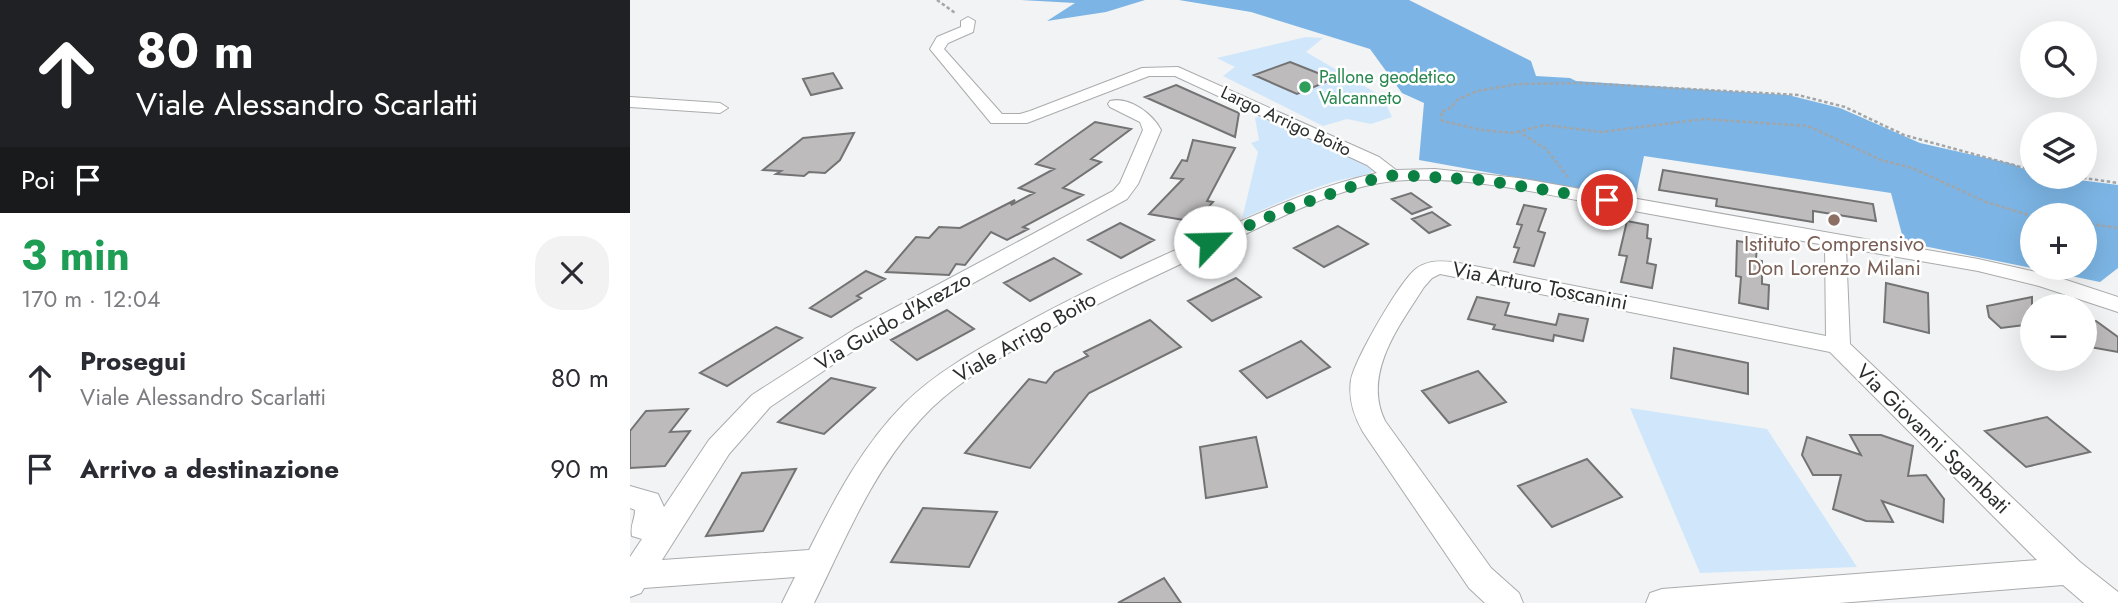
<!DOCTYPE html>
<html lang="it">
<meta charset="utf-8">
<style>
:root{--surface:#fff;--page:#f2f2f3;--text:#2b2b33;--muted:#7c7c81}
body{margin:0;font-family:Jost,sans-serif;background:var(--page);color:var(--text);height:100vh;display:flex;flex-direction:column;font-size:26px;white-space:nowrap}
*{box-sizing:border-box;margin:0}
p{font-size:23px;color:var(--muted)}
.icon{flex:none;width:38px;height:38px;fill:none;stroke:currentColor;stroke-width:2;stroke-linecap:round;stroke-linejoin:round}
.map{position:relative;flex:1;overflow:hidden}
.side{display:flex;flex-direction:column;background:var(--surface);width:630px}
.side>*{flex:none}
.hud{background:#202124;color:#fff;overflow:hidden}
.tools{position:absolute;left:1390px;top:21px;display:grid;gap:14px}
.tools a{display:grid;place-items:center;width:77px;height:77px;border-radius:50%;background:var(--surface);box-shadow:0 7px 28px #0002;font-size:35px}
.pin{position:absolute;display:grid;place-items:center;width:60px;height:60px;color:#fff;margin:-30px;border:4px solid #fff;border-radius:50%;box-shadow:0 2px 7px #0007}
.me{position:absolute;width:77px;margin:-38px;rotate:66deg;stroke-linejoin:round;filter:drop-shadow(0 0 5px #0008)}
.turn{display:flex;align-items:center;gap:24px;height:147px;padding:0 21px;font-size:32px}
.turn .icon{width:91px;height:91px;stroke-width:2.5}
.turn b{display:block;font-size:49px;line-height:60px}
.then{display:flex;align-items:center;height:66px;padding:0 21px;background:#0003;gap:14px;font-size:26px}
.round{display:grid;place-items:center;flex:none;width:74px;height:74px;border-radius:28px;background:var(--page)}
.head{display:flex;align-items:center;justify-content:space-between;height:119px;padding:0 21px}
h1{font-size:42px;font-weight:700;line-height:52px;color:#1e9e55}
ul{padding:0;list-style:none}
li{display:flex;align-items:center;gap:21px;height:91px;padding:0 21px}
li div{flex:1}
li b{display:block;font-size:26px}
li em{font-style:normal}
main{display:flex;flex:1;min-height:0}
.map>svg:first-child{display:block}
.green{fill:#d0e7fb}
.forest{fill:#7cb5e5;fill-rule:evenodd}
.building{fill:#bdbbbc;stroke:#747374;stroke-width:2}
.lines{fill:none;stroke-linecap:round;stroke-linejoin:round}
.minor-casing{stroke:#aaabac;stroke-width:2}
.path{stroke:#a3a5a6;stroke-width:2.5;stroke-dasharray:3.5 2.5;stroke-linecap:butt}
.minor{fill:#fff;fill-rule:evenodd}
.route{stroke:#0b8043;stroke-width:12;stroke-dasharray:0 21.6}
.leisure-dot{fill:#2e9e5b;stroke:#fff;stroke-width:2.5}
.education-dot{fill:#8d6e63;stroke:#fff;stroke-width:2.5}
.labels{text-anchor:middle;stroke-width:5;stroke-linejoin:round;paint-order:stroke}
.far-leisure-label{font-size:18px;fill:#27864d;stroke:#fff;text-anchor:start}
.far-street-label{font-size:18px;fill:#2b2c2c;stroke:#fff}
.education-label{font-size:21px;fill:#785e54;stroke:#fff}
.street-label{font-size:21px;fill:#2b2c2c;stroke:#fff}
</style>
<main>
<section class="side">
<div class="hud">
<div class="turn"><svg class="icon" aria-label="ahead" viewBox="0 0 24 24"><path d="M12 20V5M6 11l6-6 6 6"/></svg><div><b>80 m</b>Viale Alessandro Scarlatti</div></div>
<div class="then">Poi<svg class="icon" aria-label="arrive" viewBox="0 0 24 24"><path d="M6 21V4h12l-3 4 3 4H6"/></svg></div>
</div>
<div class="head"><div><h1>3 min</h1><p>170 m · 12:04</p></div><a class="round"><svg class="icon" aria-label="close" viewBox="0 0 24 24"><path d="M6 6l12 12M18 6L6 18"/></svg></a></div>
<ul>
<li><svg class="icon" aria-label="ahead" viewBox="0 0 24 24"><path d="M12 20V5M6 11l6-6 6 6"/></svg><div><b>Prosegui</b><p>Viale Alessandro Scarlatti</p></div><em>80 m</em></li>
<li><svg class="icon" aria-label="arrive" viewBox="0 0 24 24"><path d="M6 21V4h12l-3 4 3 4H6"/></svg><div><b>Arrivo a destinazione</b></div><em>90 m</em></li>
</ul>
</section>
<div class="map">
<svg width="1488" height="603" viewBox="0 0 1488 603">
<rect width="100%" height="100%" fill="#f1f3f4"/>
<path class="green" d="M676,37l17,1 -17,14 77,45 9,20 -21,7 -24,-5 -24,7 -100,-50 12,-9 -18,-9z
M632,115l106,49 7,6c-12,8 -27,7 -42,12 -31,10 -61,23 -91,37l16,-67 -7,-9 8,-3 -4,-22z
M1000,408l137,21 90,138 -157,6z"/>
<path class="forest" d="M391,0h124l-39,12 -59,9 28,-18z
M549,0h230l122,61 5,15 34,2 6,3 212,14 52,13 80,35 93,21 19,9v4h24l62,8v83l-18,14 -196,-40 -13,-49 -247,-37 -9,43 -216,-39 5,-57 -22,-10 -32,-44 -119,-37zM1402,215h52v53h-52z"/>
<path class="building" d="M660,62l43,17 -36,15 -43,-19z
M203,73l9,15 -31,7 -8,-16z
M546,85l63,28 -4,24 -90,-40z
M465,122l36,7 -40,30 10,3 -38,26 20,7 -60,32 5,2 -21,11 -16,-8 -26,33 -9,-1 -7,11 -63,-3 30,-35 13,1 10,-11 21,1 55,-28 -4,5 23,-12 -15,-5 35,-19 -18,-5z
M224,133l-14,27 -15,13 -16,-1 -5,4 -28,-2 5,-3 -18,-1 40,-32z
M563,140l42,8 -28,53 6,1 -18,20 -46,-8 34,-35 -12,-1 11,-18 5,1z
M1033,170l210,34 3,17 -63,-10v11l-97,-16 1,-7 -58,-9z
M781,193l20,14 -19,7 -20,-15z
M894,205l22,4 -8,22 7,2 -11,33 -20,-4 5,-14 -5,-1 8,-22 -5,-1z
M802,212l18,13 -21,8 -17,-14z
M997,221l21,4 -1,13 4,1 -4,24 9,2 -4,23 -31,-6 6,-26 -8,-1z
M490,223l34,17 -33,18 -33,-18z
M708,226l30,18 -44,23 -30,-19z
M1107,241l20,3 -1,16 6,1v23l7,1 -1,24 -29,-6 2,-26 -5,-1z
M424,258l27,16 -51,27 -26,-18z
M236,271l19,8 -28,17 4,2 -30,19 -21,-9z
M606,278l25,19 -49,24 -24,-20z
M1256,283l42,10 1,40 -45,-11z
M847,297l32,6 -4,12 51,10 3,-11 29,5 -5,22 -29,-6 -1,6 -60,-12 2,-4 -27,-6z
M1402,297v27l-31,4 -12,-11 -2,-11z
M317,310l27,19 -57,31 -26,-20z
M520,320l31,27 -92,46 -59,75 -65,-15 64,-74 17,4 9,-11 33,-16 -4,-4z
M1466,321l22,16v15l-34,-6v-23z
M146,327l26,11 -75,48 -27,-13z
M671,341l29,26 -63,31 -27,-27z
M1044,348l74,15v31l-77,-16z
M848,371l28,31 -57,21 -27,-32z
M201,378l44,10 -51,46 -46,-12z
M58,409l-18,23 20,-1 -25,35 -35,2v-37l16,-20z
M1417,417l43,35 -64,15 -41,-36z
M1220,435h31l32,11 -5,30 18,-1 18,24 -1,23 -61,-21 11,21 -27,-1 -33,-12 8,-34h-28l-11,-20 5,-18 54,18z
M626,437l11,50 -61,11 -6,-51z
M957,459l35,38 -70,30 -34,-41z
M166,469l-33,62 -57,5 36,-63z
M293,508l74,4 -28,55 -78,-5z
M534,578l17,25h-63z"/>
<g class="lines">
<g class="minor-casing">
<path id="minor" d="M338,17l7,4 -2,11 -25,11 -4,6 58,65h18l10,-3 112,-43 36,-1 201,90 17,13 39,-1 83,9 460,81 76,17 64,21v15l-79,-26 -61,-15 -132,-23 4,96 230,218 38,30v11h-34l-21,-18 -224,18h-193l4,-10 12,-4 375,-29 -207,-208 -390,-78 -8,4 -8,9c-25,39 -62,87 -39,134l106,147 28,25 4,10h-38l-16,-15 -106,-156c-9,-16 -15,-33 -12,-52 4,-21 50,-101 66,-112 12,-8 24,-7 37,-6l372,74 -1,-91c-75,-13 -149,-26 -223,-40 -63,-12 -129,-28 -194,-25 -62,2 -124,36 -179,62 -69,31 -137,63 -202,100 -38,22 -77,45 -106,77 -49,53 -76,121 -107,184h-32l13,-26 -151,11 -3,5 -11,4v-40l12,-18 -10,-3c-2,-11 3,-16 3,-26l-5,-2v-22l28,8 6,13 45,-67 43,-45 103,-66 258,-138 7,-8 23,-53 -3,-8 -30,-15 -2,-3 2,-3c19,-5 43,13 51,29l-23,54 -11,15 -256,140 -101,68 -41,47 -67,106 147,-10c26,-52 54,-105 95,-146 31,-31 71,-53 109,-74 59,-33 119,-61 181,-88 59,-26 119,-55 183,-69l-10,-8 -192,-89h-26l-122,47h-36l-61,-74 7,-12 24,-10v-6z
M0,97l90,6 8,5 -8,5 -90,-6z"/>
</g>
<path class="path" d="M307,0l18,13
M888,131l28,18 22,28
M1402,170l-128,-35 -59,-28 -47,-12 -217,-12 -63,1 -41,7 -20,9 -5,7 -11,5 1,9 40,9 31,3 32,-8 57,7 101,-13 105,7 73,34 31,8 74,34 46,14
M1447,177l41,6
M1454,223l34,5"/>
<use href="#minor" class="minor"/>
</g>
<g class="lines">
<path class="route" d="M580,242l82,-35 79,-27 24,-5 88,5 124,20"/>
</g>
<circle class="leisure-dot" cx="675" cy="87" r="7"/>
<circle class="education-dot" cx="1204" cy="220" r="7"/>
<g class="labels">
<g class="far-leisure-label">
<text x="689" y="83">Pallone geodetico<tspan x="689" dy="21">Valcanneto</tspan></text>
</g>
<g class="far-street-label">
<text transform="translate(656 121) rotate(25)" y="6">Largo Arrigo Boito</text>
</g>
<g class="education-label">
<text x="1204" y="251">Istituto Comprensivo<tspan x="1204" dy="24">Don Lorenzo Milani</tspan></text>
</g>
<g class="street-label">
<text transform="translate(910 286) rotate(11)" y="7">Via Arturo Toscanini</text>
<text transform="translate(263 321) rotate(-30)" y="7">Via Guido d'Arezzo</text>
<text transform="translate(395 337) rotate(-30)" y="7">Viale Arrigo Boito</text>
<text transform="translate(1303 439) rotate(44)" y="7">Via Giovanni Sgambati</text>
</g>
</g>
</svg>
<div class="tools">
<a><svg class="icon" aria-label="search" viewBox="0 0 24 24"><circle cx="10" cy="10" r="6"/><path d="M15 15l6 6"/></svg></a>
<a><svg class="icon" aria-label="layers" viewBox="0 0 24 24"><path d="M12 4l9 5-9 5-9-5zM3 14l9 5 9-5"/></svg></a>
<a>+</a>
<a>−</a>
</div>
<div class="pin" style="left:977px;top:200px;background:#d93025"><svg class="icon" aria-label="arrive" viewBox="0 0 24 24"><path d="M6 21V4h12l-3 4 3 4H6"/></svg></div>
<svg class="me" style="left:580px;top:242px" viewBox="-20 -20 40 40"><circle r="19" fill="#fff"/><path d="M0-13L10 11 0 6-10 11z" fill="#0b8043"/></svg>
</div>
</main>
